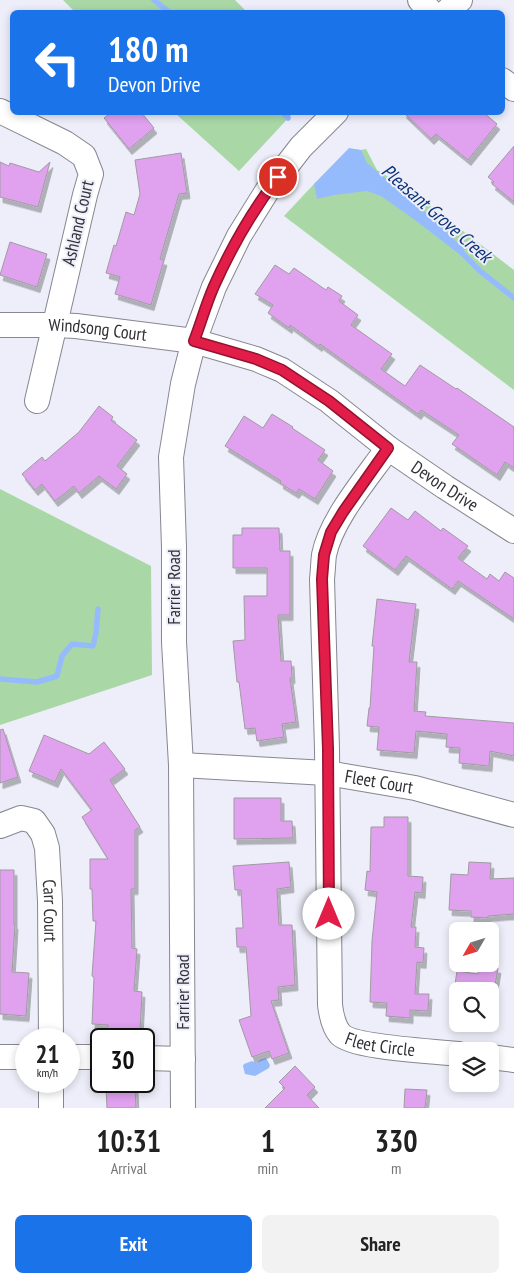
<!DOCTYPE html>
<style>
:root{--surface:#fff;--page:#f2f2f2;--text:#222;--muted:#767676;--accent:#1a73e8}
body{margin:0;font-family:"PT Sans Narrow",sans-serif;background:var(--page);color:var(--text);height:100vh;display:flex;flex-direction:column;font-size:19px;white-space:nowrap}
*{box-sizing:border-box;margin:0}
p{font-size:16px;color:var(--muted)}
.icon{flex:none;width:28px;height:28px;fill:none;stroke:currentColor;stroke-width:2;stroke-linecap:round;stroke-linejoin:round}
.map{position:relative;height:1108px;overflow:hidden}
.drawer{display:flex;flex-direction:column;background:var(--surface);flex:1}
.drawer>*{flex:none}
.hud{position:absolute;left:10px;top:10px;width:495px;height:105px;border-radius:8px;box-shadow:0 2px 8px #0003;background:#1a73e8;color:#fff;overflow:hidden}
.needle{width:32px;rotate:231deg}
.fabs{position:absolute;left:449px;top:922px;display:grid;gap:10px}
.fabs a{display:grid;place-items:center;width:50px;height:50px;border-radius:8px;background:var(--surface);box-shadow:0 2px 8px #0003;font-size:25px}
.speed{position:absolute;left:15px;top:1028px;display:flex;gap:10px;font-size:25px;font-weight:700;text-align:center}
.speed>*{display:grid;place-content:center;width:65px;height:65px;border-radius:50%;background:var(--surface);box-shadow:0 2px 8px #0003;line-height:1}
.speed small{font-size:12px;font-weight:400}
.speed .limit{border:2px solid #111;border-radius:8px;background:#fff;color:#111}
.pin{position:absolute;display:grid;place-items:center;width:42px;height:42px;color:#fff;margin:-21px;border:2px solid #fff;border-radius:50%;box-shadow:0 1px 5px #0007}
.me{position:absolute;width:55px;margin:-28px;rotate:0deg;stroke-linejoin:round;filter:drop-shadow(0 0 4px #0008)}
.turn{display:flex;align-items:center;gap:18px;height:105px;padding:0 15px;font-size:22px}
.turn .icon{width:65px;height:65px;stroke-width:2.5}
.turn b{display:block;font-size:35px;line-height:42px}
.eta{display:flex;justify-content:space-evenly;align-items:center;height:85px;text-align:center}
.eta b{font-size:30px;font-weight:600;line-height:35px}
.cta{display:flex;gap:10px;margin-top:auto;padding:10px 15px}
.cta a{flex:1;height:58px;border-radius:8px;background:var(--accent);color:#fff;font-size:20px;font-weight:600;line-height:58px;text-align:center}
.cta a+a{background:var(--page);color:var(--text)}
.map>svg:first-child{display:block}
.green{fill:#a9d8a6}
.water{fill:#96bbfc}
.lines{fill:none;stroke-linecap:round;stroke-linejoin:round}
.stream{stroke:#96bbfc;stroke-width:5.5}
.building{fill:#e0a1ef;stroke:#a19aa3;filter:url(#shadow)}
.minor-casing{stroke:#868790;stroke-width:26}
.minor{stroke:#fff;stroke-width:24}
.route-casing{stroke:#92132f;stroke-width:12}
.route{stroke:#e11d48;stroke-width:9}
.labels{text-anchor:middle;stroke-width:4;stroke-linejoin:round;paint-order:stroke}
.street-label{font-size:18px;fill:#303035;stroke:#edeef9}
.water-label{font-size:19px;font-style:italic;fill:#0c3277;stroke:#edeef9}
</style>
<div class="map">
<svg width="514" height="1108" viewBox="0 0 514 1108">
<defs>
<filter id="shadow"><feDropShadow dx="3" dy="5.5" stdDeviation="0" flood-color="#0004"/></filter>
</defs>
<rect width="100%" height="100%" fill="#edeef9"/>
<path class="green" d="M63,0h172l12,12h-172z
M175,113h118l-54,58z
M351,149l10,1 5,-1 11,21 31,19 106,81v120l-230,-174 30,-32z
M0,489l151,77 1,109 -152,50z"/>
<path class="water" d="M349,148l12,2 6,13 51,42 47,45 -6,4 -44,-34 -34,-24 -14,-5 -33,4 -17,4 -3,-15z
M266,1058l4,7 -1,3 -14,8 -10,-2 -2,-8 1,-2 8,-3 4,2 4,-3z"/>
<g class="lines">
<path class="stream" d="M154,0l15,12
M282,112l6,6
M458,249l22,22 34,27
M0,679l37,3 20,-6 5,-20 10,-12 21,2 3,-13 2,-24"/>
</g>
<path class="building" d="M112,112h29l13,16 -25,21 -25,-31z
M403,112h80l14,12 -29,36 -32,-26 -5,5z
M514,146v56l-22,-18 2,-2 -6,-5z
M181,153l6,40 -8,1 -19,65 4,1 -13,45 -36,-11 5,-17 -14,-4 8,-28 2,1 10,-34 8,3 6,-21 -5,-34z
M0,162l9,4 1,-3 29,9 11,-10 -12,45 -38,-10z
M10,242l37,12 -10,33 -37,-12z
M275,265l14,9 5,-6 32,22 2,-3 14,9 -3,5 19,14 -7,10 41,29 -11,15 24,17 15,-21 36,24 1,-1 57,39v41l-9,-6 -8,13 -45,-31 7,-9 -38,-25 -3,4 -98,-70 -1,2 -29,-21 -1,3 -21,-15 5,-8 -18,-11z
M99,406l14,11 -2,3 26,20 -20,26 10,8 -11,15 -17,-13 -20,17 -5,-7 -19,15 -13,-17 -7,6 -13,-16 20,-17 3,4 34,-29z
M272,414l21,13 -1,1 33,22 -7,10 15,11 -18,28 -16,-10 -3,4 -16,-10 1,-2 -56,-35 19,-30 19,12z
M391,508l17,12 7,-9 26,20 2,-3 25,18 -10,12 29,21 3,-5 9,7 6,-9 9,6v41l-56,-38 -6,8 -46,-33 -11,14 -32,-24z
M242,528h37l1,23h10v64h-12l3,46h10l1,17h-2l6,44 -14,2 2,13 -27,4 -2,-13 -10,1 -6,-47h-2l-4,-41 12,-1 -1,-44h23v-28h-34v-33h9z
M377,599l39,5 -7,58h8l-3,49 12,1 -1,4 89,7v33l-24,-5 -1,15 -30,-3 1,-15 -14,-1 1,-13 -31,-3 -2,22 -37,-3 2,-23 -12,-1 2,-18h1l4,-62h-2z
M3,729l15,48 -18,6v-53z
M44,735l45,19 15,-12 21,27 -15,11 30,47 -5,3v59h-4l1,59 5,1 -3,42 8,1 -2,40 -32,-2v-5l-16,-1 2,-47 -2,-1 4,-55h-3l-1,-32h-2v-30h18l-26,-42 10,-7 -31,-41 -6,13 -26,-11z
M234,798h47v23h11l1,17 -59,1z
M384,817h24v59l15,1 -1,16 -7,-1 -4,35h5l-1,20 9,1 -1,15 -6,-1 -2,32h14l-1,17 -18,-1v8l-24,-2 1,-13 -17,-1 2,-61 5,-49 -12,-2 2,-19 3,1 1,-45h13z
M289,862l2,25 -14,2 2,36h13l3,60 -17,2 1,13 -8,1 18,52 -17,6 -3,-8 -17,6 -13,-37 12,-4 -5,-69h-9l-1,-19h7l-2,-38h-6l-2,-24z
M469,862l22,1 -1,16 24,-1v36l-26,2v2l-17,-1v-6l-22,-1 2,-36 17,1z
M0,870h14v54h1l-3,48 17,1 -3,43 -26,-2z
M479,965l19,3 -4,23h-40l3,-20 21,3z
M295,1066l20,21 -8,8 12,13h-54l20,-20 -6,-6z
M135,1086l1,22h-29l-1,-20z
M405,1089l22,1 -2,18h-21z"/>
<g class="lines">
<g class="minor-casing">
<g id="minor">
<path d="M420,0l11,12"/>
<path d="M446,12l14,-12"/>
<path d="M502,80l12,9"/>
<path d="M0,111l65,32 19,13 7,18 -6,21 -48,206"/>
<path id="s1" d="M0,325h55l21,1 118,15 62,18 26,11 47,31 59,47 57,39 69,44"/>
<path id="s2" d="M388,448c-21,30 -57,71 -64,107 -1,8 -1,16 -2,24l5,170 3,256c1,8 4,22 10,29 13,14 95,17 118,20"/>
<path id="s3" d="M181,765l146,8 88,15 99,27"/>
<path id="s4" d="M0,826l21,-8 13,3 9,13 4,14 3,53 1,138"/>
<path d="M0,1057h26"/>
<path d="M69,1057h32"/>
<path d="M490,1057l24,3"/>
<path d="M144,1058l39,1"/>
<path d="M51,1081v27"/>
<path d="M183,1108l-2,-343 -7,-123v-95l-3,-90 12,-73 4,-16 7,-27 20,-54 25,-51 28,-45 34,-44 35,-35"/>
</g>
</g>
<use href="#minor" class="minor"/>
</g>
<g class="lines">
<g class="route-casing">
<path id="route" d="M278,177c-25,33 -47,71 -64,109 -8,18 -13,37 -20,55l62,18 26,11 47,31 59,47 -45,64 -12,20 -7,23 -2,24 6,170 1,165"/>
</g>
<use href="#route" class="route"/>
</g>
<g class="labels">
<g class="street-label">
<text transform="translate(78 223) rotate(-77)" y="6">Ashland Court</text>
<text dy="6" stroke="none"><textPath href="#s1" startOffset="98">Windsong Court</textPath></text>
<text dy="6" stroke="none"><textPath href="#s1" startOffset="488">Devon Drive</textPath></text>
<text transform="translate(174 587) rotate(-90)" y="6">Farrier Road</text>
<text dy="6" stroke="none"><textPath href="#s3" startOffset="199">Fleet Court</textPath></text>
<text dy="6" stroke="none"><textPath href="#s4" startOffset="129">Carr Court</textPath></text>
<text transform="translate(183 992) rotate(-90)" y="6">Farrier Road</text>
<text dy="6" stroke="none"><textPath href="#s2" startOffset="649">Fleet Circle</textPath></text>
</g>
<g class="water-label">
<text transform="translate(437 213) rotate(41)" y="7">Pleasant Grove Creek</text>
</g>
</g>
</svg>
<div class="fabs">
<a><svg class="needle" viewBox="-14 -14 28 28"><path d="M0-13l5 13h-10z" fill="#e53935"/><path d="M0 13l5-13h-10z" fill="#767676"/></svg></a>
<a><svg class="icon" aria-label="search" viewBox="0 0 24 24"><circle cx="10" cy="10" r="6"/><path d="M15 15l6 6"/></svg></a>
<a><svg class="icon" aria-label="layers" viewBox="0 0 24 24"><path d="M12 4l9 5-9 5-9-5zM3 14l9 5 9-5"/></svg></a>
</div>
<div class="speed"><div>21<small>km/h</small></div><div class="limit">30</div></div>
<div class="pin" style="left:278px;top:177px;background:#d93025"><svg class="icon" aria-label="arrive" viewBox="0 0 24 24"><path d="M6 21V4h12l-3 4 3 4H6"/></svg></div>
<svg class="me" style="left:329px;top:914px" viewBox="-20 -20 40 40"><circle r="19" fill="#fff"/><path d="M0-13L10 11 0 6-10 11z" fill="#e11d48"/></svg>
<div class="hud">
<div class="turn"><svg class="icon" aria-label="left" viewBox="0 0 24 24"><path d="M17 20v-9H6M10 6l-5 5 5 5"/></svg><div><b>180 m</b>Devon Drive</div></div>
</div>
</div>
<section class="drawer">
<div class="eta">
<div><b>10:31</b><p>Arrival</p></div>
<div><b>1</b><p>min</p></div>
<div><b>330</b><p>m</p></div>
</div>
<div class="cta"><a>Exit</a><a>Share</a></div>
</section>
